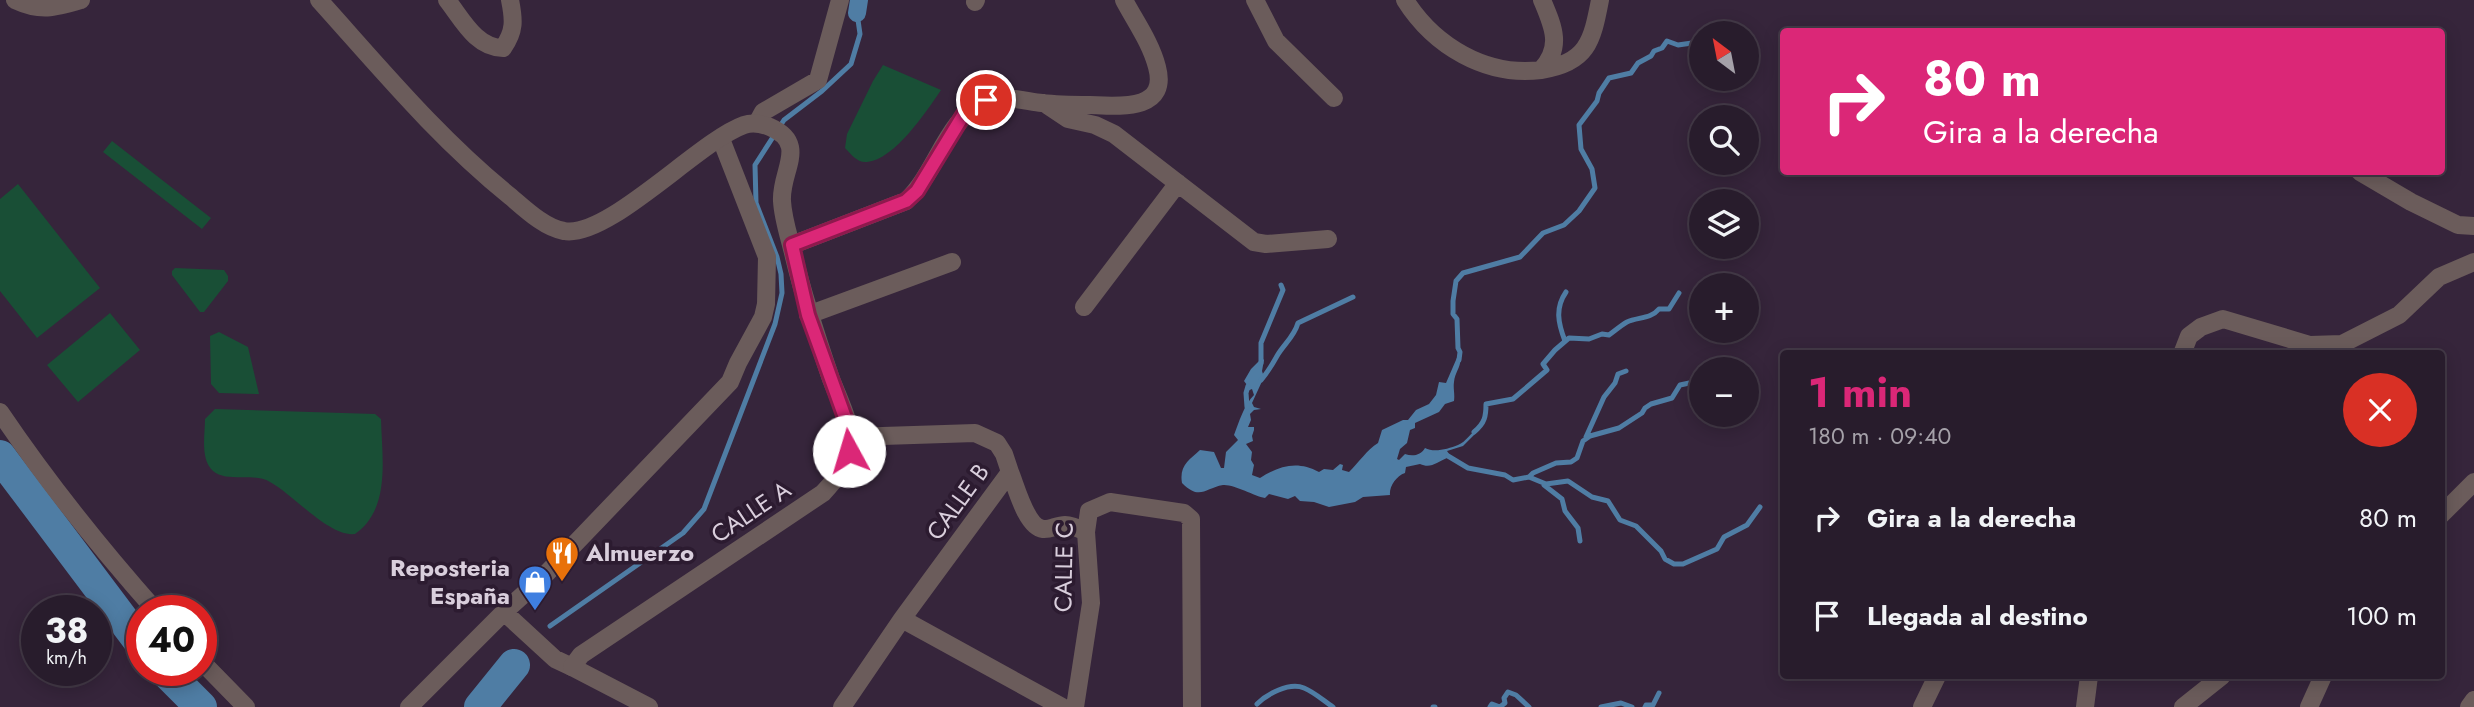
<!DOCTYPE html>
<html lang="es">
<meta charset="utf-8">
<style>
:root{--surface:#281c2c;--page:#302534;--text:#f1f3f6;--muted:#a5a1a9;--line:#443a48;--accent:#db2777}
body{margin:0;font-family:Jost,sans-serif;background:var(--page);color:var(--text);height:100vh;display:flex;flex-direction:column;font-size:26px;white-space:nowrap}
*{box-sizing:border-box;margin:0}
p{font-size:23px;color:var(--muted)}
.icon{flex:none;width:38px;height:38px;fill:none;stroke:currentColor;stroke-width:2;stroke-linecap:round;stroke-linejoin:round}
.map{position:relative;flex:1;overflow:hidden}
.sheet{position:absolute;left:1780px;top:350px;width:665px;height:329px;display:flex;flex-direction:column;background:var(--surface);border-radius:7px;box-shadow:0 4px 18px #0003,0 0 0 2px var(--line)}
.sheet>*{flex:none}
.top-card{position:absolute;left:1780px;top:28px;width:665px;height:147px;border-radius:7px;box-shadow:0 4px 18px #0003,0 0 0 2px var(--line);background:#db2777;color:#fff;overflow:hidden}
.needle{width:46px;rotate:328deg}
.controls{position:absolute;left:1689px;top:21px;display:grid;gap:14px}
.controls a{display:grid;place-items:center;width:70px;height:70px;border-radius:50%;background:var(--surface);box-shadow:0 4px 18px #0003,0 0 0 2px var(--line);font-size:35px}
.speed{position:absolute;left:21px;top:595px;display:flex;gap:14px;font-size:35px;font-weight:700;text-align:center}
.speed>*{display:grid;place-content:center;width:91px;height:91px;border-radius:50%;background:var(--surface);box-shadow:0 4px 18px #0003,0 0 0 2px var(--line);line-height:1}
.speed small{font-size:18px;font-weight:400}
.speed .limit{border:10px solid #d22;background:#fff;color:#111}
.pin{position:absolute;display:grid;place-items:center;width:60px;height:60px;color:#fff;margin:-30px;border:4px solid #fff;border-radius:50%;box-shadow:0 2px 7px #0007}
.me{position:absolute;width:77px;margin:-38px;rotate:354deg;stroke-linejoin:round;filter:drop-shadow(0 0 5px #0008)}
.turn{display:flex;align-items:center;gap:24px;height:147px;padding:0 28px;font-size:32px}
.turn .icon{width:91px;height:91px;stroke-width:2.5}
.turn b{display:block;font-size:49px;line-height:60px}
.round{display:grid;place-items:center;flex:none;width:74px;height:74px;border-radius:37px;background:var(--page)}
.head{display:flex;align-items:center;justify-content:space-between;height:119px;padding:0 28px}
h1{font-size:42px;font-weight:700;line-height:52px;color:var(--accent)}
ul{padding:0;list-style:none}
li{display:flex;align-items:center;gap:21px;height:98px;padding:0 28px}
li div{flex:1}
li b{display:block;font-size:26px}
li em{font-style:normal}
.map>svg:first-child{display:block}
.green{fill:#194f36}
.water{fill:#4f7da4}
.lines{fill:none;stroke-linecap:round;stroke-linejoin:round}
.stream{stroke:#4f7da4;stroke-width:5}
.canal{stroke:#4f7da4;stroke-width:18}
.river{stroke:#4f7da4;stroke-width:32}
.minor{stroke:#6b5c5b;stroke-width:18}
.tertiary{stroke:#6b5c5b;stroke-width:18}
.route-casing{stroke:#8e194d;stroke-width:18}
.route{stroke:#db2777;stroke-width:12}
.labels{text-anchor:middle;stroke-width:7;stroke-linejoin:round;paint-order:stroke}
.street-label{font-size:24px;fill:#d9cedc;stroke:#2c1b30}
.poi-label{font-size:24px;font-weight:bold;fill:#d9cedc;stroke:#2c1b30;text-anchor:start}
</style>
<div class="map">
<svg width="2474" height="707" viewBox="0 0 2474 707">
<rect width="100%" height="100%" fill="#36253b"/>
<path class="green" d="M883,65l58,25c-14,21 -47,70 -74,72 -10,1 -16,-8 -22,-14l2,-14 26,-53z
M112,141l99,77 -9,11 -99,-77z
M18,184l82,104 -63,50 -37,-47v-92z
M175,268l49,2 4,6v5l-24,31h-4l-28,-37v-4z
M110,313l30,37 -62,52 -31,-37z
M219,332l29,15 11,47 -40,-1 -8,-9 -1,-48z
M215,409l160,5 6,5c1,39 10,90 -26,115 -26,3 -61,-39 -85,-52 -16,-10 -43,1 -57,-11 -13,-12 -8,-36 -8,-52z"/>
<path class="water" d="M1459,353c5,11 -4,18 -5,29 -1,7 1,11 0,19l-9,3 -6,8 -24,11v5l-5,2 -3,13 -7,6 -3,10 2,1 6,-6c8,3 16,1 20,-6 9,5 23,1 33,-3 8,-3 13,-13 22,-18l-1,3 -16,16 -16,5 7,10 -7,-3c-10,4 -16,11 -27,6l-14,3 -1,6c-9,3 -16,14 -15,22l-27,2 -8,5 -26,5 -15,-5 -14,-1 -5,-5 -7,3 -19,-5 -4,4c-11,-2 -31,-14 -42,-13 -18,3 -23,16 -41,-2 -3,-17 7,-23 18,-33l14,2 7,16h3l2,-16 12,-12 -4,-5c5,-13 10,-30 20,-40l-2,-6 -7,3 2,-7 -3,-4 7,-12 11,-11 2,2 -2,11 2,6 -12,26 2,4 7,2 -7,1 -4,4 1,6 -3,7h6v3l-2,6 1,5 -7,3 6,8 -1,8 3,5 -2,10 8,3c19,-12 37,-18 59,-6l5,-3 9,1 7,-6 3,1 -1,5 7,2c10,-10 18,-22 29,-29l4,-13 21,-10h5l8,-10 13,-6 7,-9 3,-13 7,1z"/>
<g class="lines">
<path class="stream" d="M1565,341c-7,-18 -10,-33 1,-49
M1459,360l1,-8 -2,-4 -1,-29 -4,-5v-13l3,-20 7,-8 57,-16 23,-24 21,-8 15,-14 16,-23 -3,-19 -11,-20 -2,-24 18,-24 2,-8 10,-15 22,-5 7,-10 13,-7 3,-5 8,-3 5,-7 11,4 14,-2
M1261,363v-20l22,-53 -2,-5
M1261,380c7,-8 11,-15 16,-24 7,-12 17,-19 21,-33l55,-26
M1247,407l-1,-14 2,-7
M1474,432c11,-9 12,-16 12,-28l27,-5 34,-29 -4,-6 12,-14 14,-12 20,1 13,-5 7,1c4,-3 14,-11 18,-13 11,-5 24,-3 32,-13h10l10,-16
M1586,437l18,-40 11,-14 3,-9 8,-3
M1448,456l20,12 37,7 8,5 16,-3 17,7 22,-3 24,16 16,4 12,19 16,6 25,25 4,8 9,5h9l34,-15 7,-12 23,-12 13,-18
M1529,477l4,-4 23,-10 15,-1 6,-4 6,-17 7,-5 29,-8 23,-15 3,-5 6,-4 21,-6 8,-13 14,-3 6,-7
M1544,485l18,14 3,12 13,17 2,13
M550,626l133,-93 21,-24 71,-185 7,-31 -1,-19 -4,-17 -21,-54 -1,-38 29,-45 38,-29 29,-27 9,-30 -3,-21
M1257,704c10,-10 32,-22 47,-16 10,4 20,13 29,19
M1433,707h2
M1490,707l2,-3 8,3 5,-4 -1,-5 4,-6 8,3 13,12
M1601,707l20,-4 11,4
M1645,707l1,-2h7l6,-12"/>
<path class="canal" d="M857,13l2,-13"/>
<path class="river" d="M0,456l142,189
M164,670l37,37
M480,707l34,-42"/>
<path class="minor" d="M15,0c26,12 39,8 66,0
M1255,0l21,41 58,57
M1405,0c29,46 81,77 136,70 22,-23 12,-44 1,-70
M975,2l1,-2
M1541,70c46,-7 51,-28 59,-70
M1044,103l24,16 27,6 19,9 140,108 12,2 62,-5
M757,123l6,-11 55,-32 22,-80
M2360,172l51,30 47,23 16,1
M792,245l114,-44c30,-27 40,-82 78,-99 17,-8 40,-1 58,1 16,2 32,2 48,2 28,1 79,7 67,-38 -6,-24 -22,-46 -33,-67
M1084,307l94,-124
M808,315l144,-53
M2182,354l7,-18 12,-9 22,-8 87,26 32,-1 57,-29 40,-38 35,-15
M0,412c46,68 101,137 156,199
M1010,472c6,14 16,55 33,57 7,1 14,-4 22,-4 7,0 15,4 21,7
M2441,515l33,-33
M504,612l51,47 17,8
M902,619l160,88
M201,661l45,46
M409,707l95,-95 40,-36 186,-194 8,-19 25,-46 3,-13 1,-47 -46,-118
M842,707l60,-88 108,-147 -6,-18 -7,-11 -22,-10 -123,4
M1075,707l16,-104 -5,-71 3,-21 21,-9 74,11 7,6 1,188
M1922,707l15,-31
M2085,707l4,-31
M2183,707l39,-31
M2309,707l14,-31
M2469,707l5,-7"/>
<path class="tertiary" d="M319,0c63,70 119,138 192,197 14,12 34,31 53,34 44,8 135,-90 180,-106 9,-3 18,-1 26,2 39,17 10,44 12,74 1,19 8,38 12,56 10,42 23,81 37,122 5,13 21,48 21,60 -1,22 -15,39 -29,54l-242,162 -9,12 77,40
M447,0c15,19 29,48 56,48 12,-17 11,-28 7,-48"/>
</g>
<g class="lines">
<g class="route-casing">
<path id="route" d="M849,451l3,-14 -44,-122 -16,-70 114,-44 11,-10 47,-77 22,-14"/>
</g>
<use href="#route" class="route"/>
</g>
<defs>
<g id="restaurant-pin" transform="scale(1.75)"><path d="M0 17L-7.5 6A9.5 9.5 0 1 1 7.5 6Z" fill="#e8710a" stroke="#2c1b30"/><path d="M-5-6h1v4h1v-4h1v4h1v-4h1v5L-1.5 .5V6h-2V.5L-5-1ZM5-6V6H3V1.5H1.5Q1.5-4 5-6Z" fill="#fff"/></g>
<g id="shop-pin" transform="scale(1.75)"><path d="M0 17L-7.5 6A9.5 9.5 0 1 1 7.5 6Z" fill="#3f7fe0" stroke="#2c1b30"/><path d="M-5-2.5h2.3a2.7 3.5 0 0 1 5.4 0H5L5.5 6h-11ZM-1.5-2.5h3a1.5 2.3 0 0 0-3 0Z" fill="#fff"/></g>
</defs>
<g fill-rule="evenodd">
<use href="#restaurant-pin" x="562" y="553"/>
<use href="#shop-pin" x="535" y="582"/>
</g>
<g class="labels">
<g class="street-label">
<text transform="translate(958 502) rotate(-54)" y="8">CALLE B</text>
<text transform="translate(751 512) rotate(-34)" y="8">CALLE A</text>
<text transform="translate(1064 567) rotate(-89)" y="8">CALLE C</text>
</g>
<g class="poi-label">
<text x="586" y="561">Almuerzo</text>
<text x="510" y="576" text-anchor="end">Reposteria<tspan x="510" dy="28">España</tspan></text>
</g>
</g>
</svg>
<div class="controls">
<a><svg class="needle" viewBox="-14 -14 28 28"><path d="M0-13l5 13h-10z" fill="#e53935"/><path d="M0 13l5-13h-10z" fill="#a5a1a9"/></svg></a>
<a><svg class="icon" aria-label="search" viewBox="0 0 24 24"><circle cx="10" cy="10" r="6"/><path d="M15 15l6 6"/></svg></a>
<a><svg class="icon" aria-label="layers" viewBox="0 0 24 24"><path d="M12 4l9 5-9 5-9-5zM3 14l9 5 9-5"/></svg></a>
<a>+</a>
<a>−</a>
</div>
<div class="speed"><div>38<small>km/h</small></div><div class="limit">40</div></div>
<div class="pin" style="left:986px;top:100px;background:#d93025"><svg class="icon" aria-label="arrive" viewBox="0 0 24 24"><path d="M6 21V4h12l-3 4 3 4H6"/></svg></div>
<svg class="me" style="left:849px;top:451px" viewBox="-20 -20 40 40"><circle r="19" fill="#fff"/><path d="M0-13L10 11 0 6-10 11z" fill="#db2777"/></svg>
<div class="top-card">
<div class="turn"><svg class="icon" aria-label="right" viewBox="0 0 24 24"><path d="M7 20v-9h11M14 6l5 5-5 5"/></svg><div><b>80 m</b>Gira a la derecha</div></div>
</div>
<section class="sheet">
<div class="head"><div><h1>1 min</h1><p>180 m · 09:40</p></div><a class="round" style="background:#d93025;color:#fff"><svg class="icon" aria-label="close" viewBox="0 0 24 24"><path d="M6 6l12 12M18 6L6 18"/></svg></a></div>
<ul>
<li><svg class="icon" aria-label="right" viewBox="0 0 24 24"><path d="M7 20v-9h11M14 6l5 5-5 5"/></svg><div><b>Gira a la derecha</b></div><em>80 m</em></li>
<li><svg class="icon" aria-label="arrive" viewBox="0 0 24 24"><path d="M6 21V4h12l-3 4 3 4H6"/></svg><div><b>Llegada al destino</b></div><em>100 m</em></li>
</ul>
</section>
</div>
